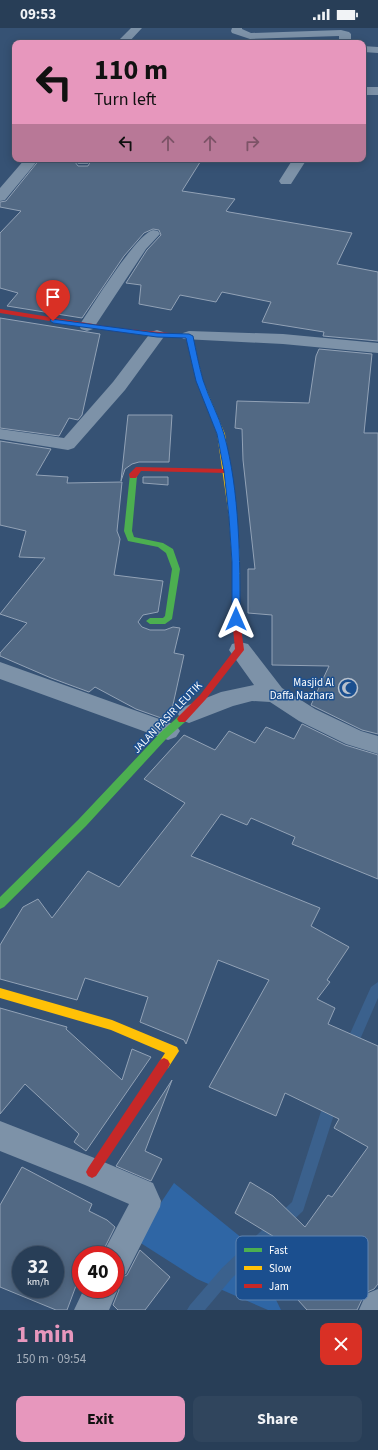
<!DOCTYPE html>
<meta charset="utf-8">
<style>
:root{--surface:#283e57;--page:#30455d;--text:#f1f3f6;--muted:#a5aeba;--line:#44576d;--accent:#e797bd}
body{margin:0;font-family:"Source Sans 3",sans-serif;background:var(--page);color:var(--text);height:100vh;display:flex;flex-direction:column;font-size:15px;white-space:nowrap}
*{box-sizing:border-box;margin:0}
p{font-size:13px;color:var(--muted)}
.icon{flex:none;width:22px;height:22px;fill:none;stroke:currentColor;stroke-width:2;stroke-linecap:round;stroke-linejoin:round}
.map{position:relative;height:1282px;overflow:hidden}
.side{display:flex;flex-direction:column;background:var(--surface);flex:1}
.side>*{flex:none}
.top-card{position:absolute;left:12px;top:12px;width:354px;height:122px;border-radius:8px;box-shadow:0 2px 10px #0003,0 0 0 1px var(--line);background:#e797bd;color:#111;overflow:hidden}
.speed{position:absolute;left:12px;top:1218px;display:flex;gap:8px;font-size:20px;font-weight:700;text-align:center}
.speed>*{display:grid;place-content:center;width:52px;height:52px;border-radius:50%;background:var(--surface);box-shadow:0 2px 10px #0003,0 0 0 1px var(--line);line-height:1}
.speed small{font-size:10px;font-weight:400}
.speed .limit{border:6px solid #d22;background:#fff;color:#111}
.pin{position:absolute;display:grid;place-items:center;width:34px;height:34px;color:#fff;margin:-41px -17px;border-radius:50% 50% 50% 0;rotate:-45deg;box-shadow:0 0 4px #0007}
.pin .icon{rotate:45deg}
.me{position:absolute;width:44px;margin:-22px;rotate:0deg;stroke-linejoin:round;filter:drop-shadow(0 0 3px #0008)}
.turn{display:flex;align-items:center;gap:14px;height:84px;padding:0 16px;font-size:18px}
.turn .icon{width:52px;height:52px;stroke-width:2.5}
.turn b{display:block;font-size:28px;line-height:34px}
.lanes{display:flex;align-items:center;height:38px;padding:0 16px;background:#0003;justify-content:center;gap:20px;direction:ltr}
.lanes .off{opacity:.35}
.round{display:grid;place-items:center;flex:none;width:42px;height:42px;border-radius:8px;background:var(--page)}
.headline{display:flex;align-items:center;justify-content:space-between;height:68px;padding:0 16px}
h1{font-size:24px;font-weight:700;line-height:30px;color:var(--accent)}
.action{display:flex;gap:8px;margin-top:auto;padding:8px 16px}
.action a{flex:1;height:46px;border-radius:8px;background:var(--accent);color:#111;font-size:16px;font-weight:700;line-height:46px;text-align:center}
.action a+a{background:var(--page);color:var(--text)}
.status{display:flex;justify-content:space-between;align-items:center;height:28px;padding:0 20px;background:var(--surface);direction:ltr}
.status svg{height:11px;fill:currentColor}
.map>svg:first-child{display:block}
.green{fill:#2f66a5}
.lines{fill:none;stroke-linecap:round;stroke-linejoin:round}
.stream{fill:#3b618d;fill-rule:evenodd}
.building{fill:#526984;stroke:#92a2b6;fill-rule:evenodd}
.street{fill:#7d92a8;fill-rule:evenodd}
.fast{fill:#4caf50;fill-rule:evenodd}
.slow{fill:#ffc107;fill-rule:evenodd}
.jam{fill:#c62828;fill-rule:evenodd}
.route{fill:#1a73e8;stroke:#114b97}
.labels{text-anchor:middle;stroke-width:3;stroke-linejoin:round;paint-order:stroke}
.poi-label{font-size:11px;fill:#fff;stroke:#1b4f8f;text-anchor:end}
.street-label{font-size:11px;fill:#fff;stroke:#1b4f8f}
.key{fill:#1b4f8f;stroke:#5f84b1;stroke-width:1}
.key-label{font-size:11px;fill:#fff}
</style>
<div class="status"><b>09:53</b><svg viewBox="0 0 49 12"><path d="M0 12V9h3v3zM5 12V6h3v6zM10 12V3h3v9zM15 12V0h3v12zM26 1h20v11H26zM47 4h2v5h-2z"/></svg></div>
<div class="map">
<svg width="378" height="1282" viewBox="0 0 378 1282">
<rect width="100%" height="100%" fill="#365274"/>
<path class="green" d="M174,1155l74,60 33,67h-13l-71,-31 -61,-39z"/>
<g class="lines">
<path class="stream" d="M378,954v16l-23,53 -5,2 -5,-2 -1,-4 27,-60z
M331,1067l5,2 2,5 -35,109 -71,67 -27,32h-18l3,-5 32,-37 70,-66 32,-100 2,-5z"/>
</g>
<path class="building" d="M40,131h35v3l3,4h10l4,-7h110l-20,32 53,8 -9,12 3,1 123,21 -15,31 41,8v69l-55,-5 1,-4 -62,-10 9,-20 -49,-10 -6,10 -36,-7 -9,15 -32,-6 2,-19 -15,-2 21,-33 14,-15 -2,-5 -6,-1 -9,4 -20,23 -42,62 -75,-12 11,-13 -18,-5v-55l21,-22 -21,-4v-5l6,-1z
M0,290l100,16 -18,81 -4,5 -9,-2 -10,18 -59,-8z
M319,321l53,5 -8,79h14v301l-16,-4 -51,-25 18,-39 -57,-1v-50l-24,-2v-44h7l-12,-109 -1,-31 -7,-1 2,-27 72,2 7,-47z
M128,387h44l-3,47h-30l-7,2 -7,5 -4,12z
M0,413l51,8 -15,26 32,2 -1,6 55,-1 -5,49 3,8 -6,36 49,6 -5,31 -15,3 -5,7 4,5 8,3h15l8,-3 7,1 -6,25 10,2 -12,54 -8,10 -28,-10 -41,-22 -6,5 -38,-14 -51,-22v-3l27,-30 -27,-9 45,-56 -26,-1 7,-26 -26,-6z
M143,449h25v8l-25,-2z
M302,696l43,21 33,10v124l-86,-35 3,-7 -44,-19 -4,7 -26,-11 -30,42 129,52 -9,18 38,21 -22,33 3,2 -13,17 18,9 -7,16 50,22v238l-4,5 -9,4 -8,17h-50l-45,-50 19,-19 -46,-28 15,-31 23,14 32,31 23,-32 4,2 36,-50 -34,-19 5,-9 -54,-26 -9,23 -67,-29 60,-107 -51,-20 -32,84 -2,-4 -44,-18 8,-25 -63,-19 -8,22 -77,-21v-34l23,-38 15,-8 14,19 36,-47 31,16 66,-84 -41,-24 40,-44 31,15 14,-19 26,12 11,-16 28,12z
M0,980l67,19 -1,2 56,51 10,-31 19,8 -65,94 -12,-9 5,-8 -54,-50 -25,30z
M172,1052l-27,71 17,8 -11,22 -35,-15z
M22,1139l70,37 -3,7 18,9 8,7 -14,28h-20v21l-1,-1 -13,35h-11l-56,-23v-82zM21,1227h34v34h-34z
M140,1222l30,27 -25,33h-27l-5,-5 6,-15 -3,-10 11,-5z"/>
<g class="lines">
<path class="street" d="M131,0h11l-14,15h-12z
M232,0h10v1l9,4 90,-3 8,2 2,2v9h-12v-7l-89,3 -18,-6 -1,-2z
M363,18l15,1v6l-15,-1z
M363,59h15v8h-15z
M25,131h14l-34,41 -5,1v-13z
M77,131h14l-3,5h-10l-2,-3z
M293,131h14l-16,25h-10l-2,-3z
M153,202l5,1 2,3 -14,15 -53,80 -6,2 -6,-2 -2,-3c12,-18 57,-92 74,-96z
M157,302l6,2 2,3 -2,3 -38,52 -51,58 -6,2 -68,-11v-10l64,9 49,-56 38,-50z
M189,303l94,3 95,9v10l-95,-9 -100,-5 -2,-3 2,-3z
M240,614l8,2 34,44 33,21 46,22 17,5v18l-32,-10 -47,-23 -29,-19 -18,-1 -19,5 -44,17 -8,-3 -3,-6 3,-6 40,-16 33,-7 -25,-35 3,-6z
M0,634l176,63 4,6 -4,6 -8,3 -168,-61z
M0,1093l92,36 61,26 8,18 -1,6 -34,67 -11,5v-24h-13l27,-51 -44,-19 -85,-34z
M115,1253l3,8 -9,21h-35l10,-21h31z
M378,1261v21h-19l7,-16z"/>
<path class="fast" d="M130,446h6l1,2 -5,55 2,6 29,6 10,6 7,20 -8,50 -7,5h-15l-4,-3 4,-3h13l2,-2 7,-47 -6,-16 -8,-6 -30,-6 -4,-10z
M182,687l3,1 2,3 -2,3 -18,16 -81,88 -82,81 -4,2v-12l78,-77 83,-88 18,-16z"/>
<path class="slow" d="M195,331l3,2 5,20 22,53 12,83 3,45v38l-4,3 -4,-3v-38l-3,-45 -12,-83 -20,-53 -5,-20z
M0,960l112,32 65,27 2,4 -11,17 -4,2 -4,-2 -2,-4 7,-11 -54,-23 -111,-32z"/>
<path class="jam" d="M0,281l118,19 73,7 7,26 -3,2 -3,-2 -6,-23 -68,-6 -118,-19z
M136,439l91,2 4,2 -4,2 -86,-2 -5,7h-6l-1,-4z
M236,569l4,3v19l4,31 -38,49 -21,23h-6l-2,-3 2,-3 21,-21 35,-46 -3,-30v-19z
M164,1030l4,2 2,4 -2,4 -72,108 -4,2 -4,-2 -2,-4 2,-4 72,-108z"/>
</g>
<path class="route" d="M51,291l106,14 32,1 4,2c3,15 6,30 10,44 6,19 16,36 21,54 16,58 16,126 16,185l-1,2h-6l-1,-2v-57l-3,-45 -5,-46 -7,-37 -21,-53 -10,-43 -29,-1 -104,-14 -3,-2z"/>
<defs>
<g id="mosque-ring" transform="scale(1)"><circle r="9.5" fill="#1b4f8f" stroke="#b9c2ce" stroke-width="1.5"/><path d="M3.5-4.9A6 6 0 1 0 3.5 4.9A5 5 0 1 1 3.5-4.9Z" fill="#b9c2ce"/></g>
</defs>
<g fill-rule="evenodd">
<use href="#mosque-ring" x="348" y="660"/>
</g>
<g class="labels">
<g class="poi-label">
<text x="334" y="658">Masjid Al<tspan x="334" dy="13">Daffa Nazhara</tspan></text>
</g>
<g class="street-label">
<text transform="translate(167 689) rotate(-46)" y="4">JALAN PASIR LEUTIK</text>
</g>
</g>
<rect x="236" y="1208" width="132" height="64" rx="6" class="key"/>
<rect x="244" y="1220" width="18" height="4" fill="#4caf50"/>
<rect x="244" y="1238" width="18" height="4" fill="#ffc107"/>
<rect x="244" y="1256" width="18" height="4" fill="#c62828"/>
<g class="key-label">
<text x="269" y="1226">Fast</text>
<text x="269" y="1244">Slow</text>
<text x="269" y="1262">Jam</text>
</g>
</svg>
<div class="speed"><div>32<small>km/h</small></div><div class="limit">40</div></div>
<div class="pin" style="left:53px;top:293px;background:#d93025"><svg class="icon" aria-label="arrive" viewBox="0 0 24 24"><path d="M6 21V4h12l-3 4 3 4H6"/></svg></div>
<svg class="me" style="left:236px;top:591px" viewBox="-20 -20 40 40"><path d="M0-17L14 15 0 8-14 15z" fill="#1a73e8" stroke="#fff" stroke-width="4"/></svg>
<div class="top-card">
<div class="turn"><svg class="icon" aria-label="left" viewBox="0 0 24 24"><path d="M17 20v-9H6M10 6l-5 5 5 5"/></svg><div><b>110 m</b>Turn left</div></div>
<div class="lanes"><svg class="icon" aria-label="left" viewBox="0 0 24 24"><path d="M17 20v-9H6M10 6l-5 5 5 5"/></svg><svg class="icon off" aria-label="ahead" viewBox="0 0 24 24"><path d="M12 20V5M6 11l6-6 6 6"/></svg><svg class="icon off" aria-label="ahead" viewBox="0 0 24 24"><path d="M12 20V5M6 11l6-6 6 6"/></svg><svg class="icon off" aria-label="right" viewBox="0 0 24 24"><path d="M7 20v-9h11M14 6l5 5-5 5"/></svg></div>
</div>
</div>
<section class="side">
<div class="headline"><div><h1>1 min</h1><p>150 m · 09:54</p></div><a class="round" style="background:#d93025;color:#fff"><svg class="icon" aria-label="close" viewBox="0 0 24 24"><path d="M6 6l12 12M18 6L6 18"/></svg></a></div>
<div class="action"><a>Exit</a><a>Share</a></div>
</section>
